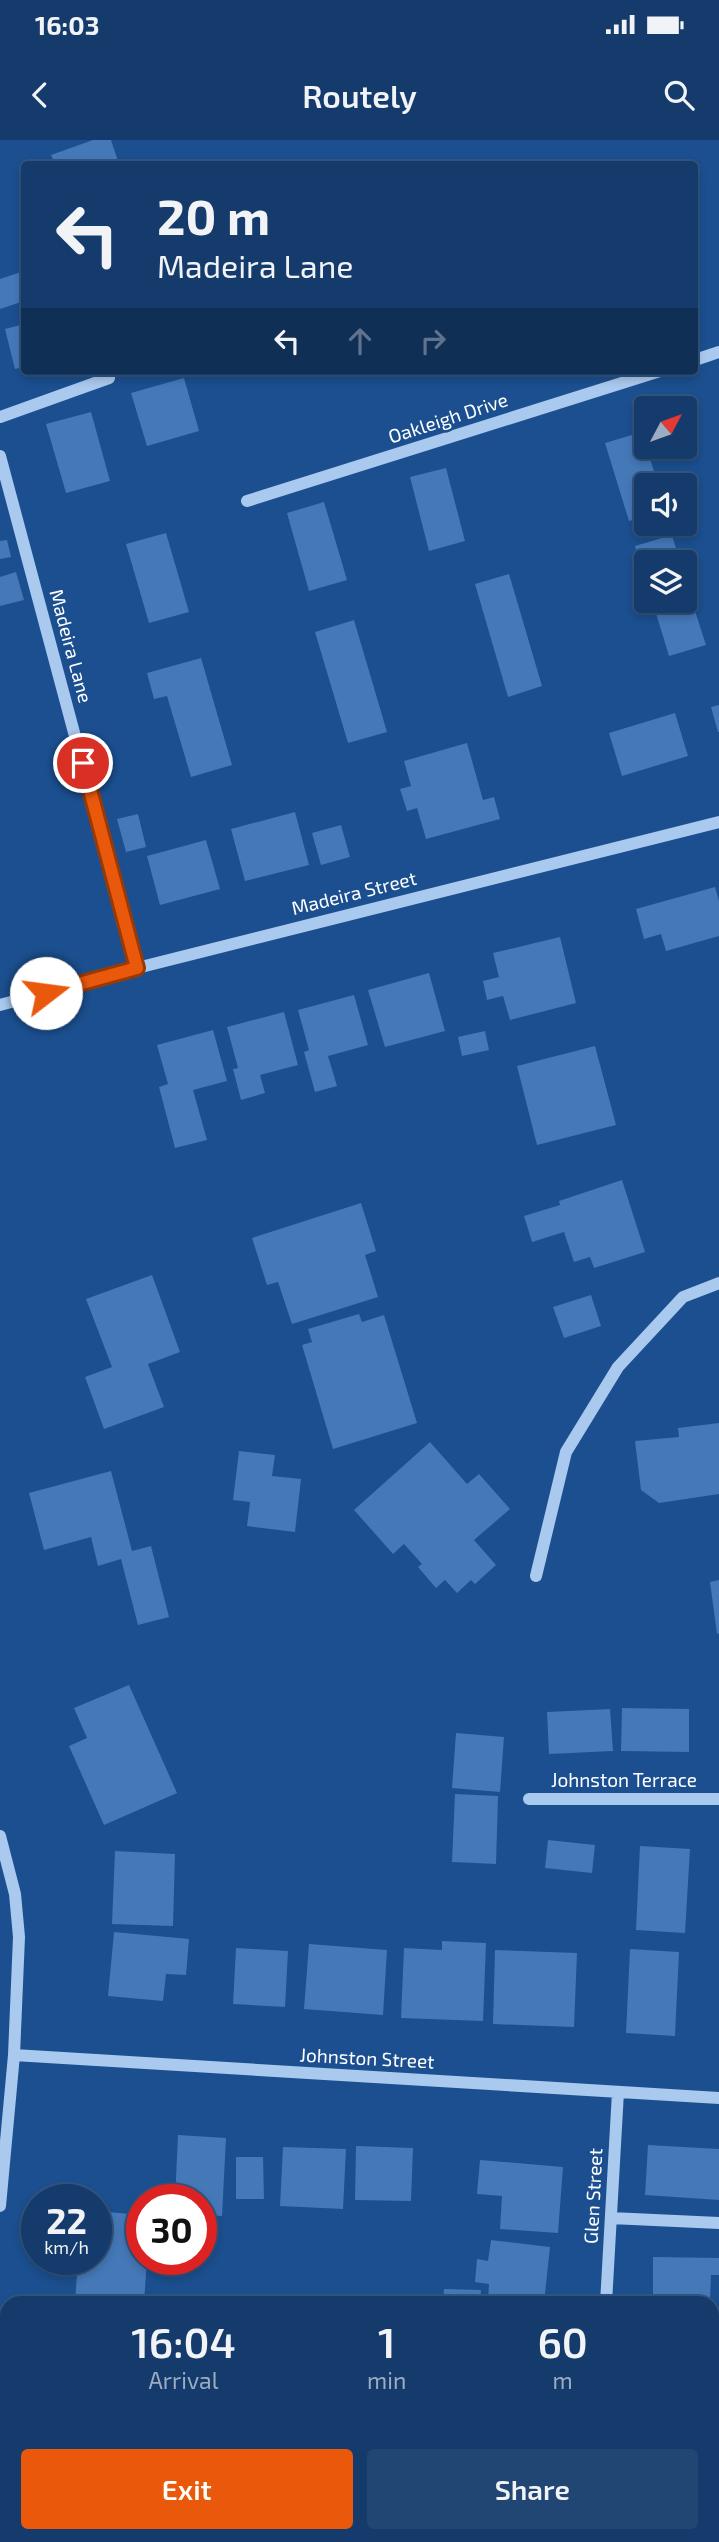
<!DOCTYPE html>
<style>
:root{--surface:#143b6b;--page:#214673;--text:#f1f3f6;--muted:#9dadc1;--line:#33557e;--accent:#ea580c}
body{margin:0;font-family:"Exo 2",sans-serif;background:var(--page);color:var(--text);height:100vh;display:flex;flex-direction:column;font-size:26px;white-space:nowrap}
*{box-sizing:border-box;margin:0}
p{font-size:23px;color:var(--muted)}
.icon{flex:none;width:38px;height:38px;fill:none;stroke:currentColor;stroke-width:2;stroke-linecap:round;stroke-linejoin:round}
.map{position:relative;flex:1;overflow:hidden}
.sheet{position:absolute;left:0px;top:2156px;width:719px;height:247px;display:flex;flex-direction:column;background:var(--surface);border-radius:21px 21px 0 0;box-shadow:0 4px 10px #0003,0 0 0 2px var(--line)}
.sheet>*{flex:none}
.top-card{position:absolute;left:21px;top:21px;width:677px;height:214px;border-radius:7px;box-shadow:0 4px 10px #0003,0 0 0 2px var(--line);background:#143b6b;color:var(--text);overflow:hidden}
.needle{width:46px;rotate:49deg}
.fabs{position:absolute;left:634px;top:256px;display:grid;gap:14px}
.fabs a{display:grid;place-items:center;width:63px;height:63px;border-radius:7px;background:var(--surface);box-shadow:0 4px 10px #0003,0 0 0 2px var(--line);font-size:35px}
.speed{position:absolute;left:21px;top:2044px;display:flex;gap:14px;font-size:35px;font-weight:700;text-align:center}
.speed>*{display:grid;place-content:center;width:91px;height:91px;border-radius:50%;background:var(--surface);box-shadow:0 4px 10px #0003,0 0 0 2px var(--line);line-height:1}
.speed small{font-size:18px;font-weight:400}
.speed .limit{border:10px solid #d22;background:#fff;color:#111}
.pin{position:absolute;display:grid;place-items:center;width:60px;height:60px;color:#fff;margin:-30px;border:4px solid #fff;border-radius:50%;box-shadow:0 2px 7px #0007}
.me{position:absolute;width:77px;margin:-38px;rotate:75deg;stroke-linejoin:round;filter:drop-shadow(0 0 5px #0008)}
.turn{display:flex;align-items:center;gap:24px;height:147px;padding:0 21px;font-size:32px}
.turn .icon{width:91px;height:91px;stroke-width:2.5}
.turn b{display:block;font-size:49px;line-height:60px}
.lanes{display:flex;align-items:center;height:66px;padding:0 21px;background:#0003;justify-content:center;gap:35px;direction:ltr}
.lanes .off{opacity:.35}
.eta{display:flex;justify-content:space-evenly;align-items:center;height:119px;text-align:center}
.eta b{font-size:42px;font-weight:600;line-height:49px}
.cta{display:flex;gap:14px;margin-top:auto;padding:14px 21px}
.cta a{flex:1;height:80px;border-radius:7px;background:var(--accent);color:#fff;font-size:28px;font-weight:600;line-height:80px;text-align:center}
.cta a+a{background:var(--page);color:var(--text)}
.status{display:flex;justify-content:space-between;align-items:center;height:49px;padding:0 35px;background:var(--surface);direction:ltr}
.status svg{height:19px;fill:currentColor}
header{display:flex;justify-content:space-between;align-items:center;height:91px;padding:0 21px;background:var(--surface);font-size:32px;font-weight:600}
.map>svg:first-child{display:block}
.building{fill:#4478b7}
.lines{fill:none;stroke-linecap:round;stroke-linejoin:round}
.minor{stroke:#a9c9ee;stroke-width:12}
.route-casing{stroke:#983908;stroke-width:18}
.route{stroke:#ea580c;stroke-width:12}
.labels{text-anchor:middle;stroke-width:5;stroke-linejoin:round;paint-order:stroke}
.street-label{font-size:19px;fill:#fff;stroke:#1b4f8f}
</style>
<div class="status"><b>16:03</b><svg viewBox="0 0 49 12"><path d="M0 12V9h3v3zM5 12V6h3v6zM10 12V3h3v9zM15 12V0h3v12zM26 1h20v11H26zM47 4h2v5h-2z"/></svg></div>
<header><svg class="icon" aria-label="back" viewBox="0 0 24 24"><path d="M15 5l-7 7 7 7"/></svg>Routely<svg class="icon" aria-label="search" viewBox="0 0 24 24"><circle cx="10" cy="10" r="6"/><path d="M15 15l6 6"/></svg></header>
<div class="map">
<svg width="719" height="2402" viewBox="0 0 719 2402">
<rect width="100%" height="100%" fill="#1b4f8f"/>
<path class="building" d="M93,0h18l8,24h-64l-4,-9z
M24,131v30l-24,8v-30z
M24,184v43l-9,2 -10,-40z
M184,238l15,53 -52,15 -16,-53z
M91,272l19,69 -44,12 -20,-69z
M642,292l16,53h-12v31l-17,5 -24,-78z
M446,328l19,73 -36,10 -19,-74z
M324,362l23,78 -38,11 -22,-78z
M166,393l23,79 -40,11 -23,-79z
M672,395l8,27h-34l-1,17 -10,-33z
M7,400l4,17 -11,2v-18z
M16,432l8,28 -24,6v-29z
M509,434l33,112 -34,11 -33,-113z
M684,437l22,68 -37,11 -17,-56h32z
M354,480l33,112 -39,11 -33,-111z
M201,518l31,107 -41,12 -24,-81 -13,3 -7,-26z
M719,565v27h-1l-7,-25z
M675,573l13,43 -66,20 -13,-43z
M467,603l16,57 11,-3 6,22 -74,20 -9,-31 -10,3 -7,-22 11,-3 -7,-25z
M295,672l14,53 -64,16 -14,-52z
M138,674l8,33 -20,5 -9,-33z
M341,685l9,32 -29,8 -9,-32z
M206,700l14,49 -60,16 -13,-49z
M715,747l4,14v35l-53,15 -5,-17 -17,5 -8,-30z
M560,797l16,66 -66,17 -7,-24 -16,4 -4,-19 16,-4 -6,-24z
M429,833l16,58 -60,16 -17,-57z
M354,855l14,50 -40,11 9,30 -22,6 -11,-40 5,-2 -11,-40z
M284,872l14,53 -38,10 5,18 -24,7 -8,-31 5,-1 -11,-41z
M213,890l14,51 -34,9 14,50 -32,8 -16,-61 9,-3 -11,-39z
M485,891l4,19 -27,6 -4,-19z
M595,906l21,79 -79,20 -20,-79z
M622,1040l23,72 -51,16 -4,-11 -16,5 -10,-30 -32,10 -8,-26 36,-11 -1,-4z
M361,1063l15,48 -11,4 13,42 -86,27 -14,-42 -11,3 -15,-47z
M152,1135l28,77 -32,12 16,43 -60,22 -19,-52 27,-10 -26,-68z
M591,1155l10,31 -37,12 -11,-31z
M359,1174l3,8 22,-7 33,108 -84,26 -31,-104 10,-3 -4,-13z
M719,1283v71l-60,9 -18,-13 -6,-49 44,-4 -1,-9z
M430,1302l37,42 12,-10 31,35 -36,31 22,25 -21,19 -4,-4 -14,13 -12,-13 -9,8 -18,-21 4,-3 -18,-20 -11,10 -39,-44z
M239,1311l36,4 -3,21 29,3 -6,53 -48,-6 3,-24 -17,-2z
M111,1331l21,80 19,-5 18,71 -31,8 -17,-66 -23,7 -7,-29 -47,13 -15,-57z
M719,1440v53l-2,1 -7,-52z
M129,1545l48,108 -73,32 -35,-79 18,-8 -13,-30z
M622,1568l67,1v43l-68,-1z
M610,1569l3,42 -64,3 -2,-42z
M456,1593l48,4 -4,55 -48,-4z
M455,1654l43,2 -2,68 -44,-2z
M548,1700l47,5 -3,28 -47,-5z
M640,1706l50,3 -5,84 -49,-3z
M115,1711l60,3 -2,72 -61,-2z
M114,1792l75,7 -3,36 -20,-1 -3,27 -55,-5z
M442,1801l44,2 -3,78 -82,-3 3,-70 38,2z
M309,1804l78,6 -4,65 -79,-6z
M236,1808l52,3 -3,56 -52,-3z
M630,1809l49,3 -4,84 -49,-3z
M495,1810l82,3 -3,74 -81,-3z
M178,1995l48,3 -4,78 -21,-1v-15h-26z
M648,2005l71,4v51l-74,-5z
M356,2006l57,2 -2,53 -56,-1z
M283,2007l63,2 -3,60 -63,-3z
M236,2017h27l1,42h-28z
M480,2020l83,7 -5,66 -58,-4 2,-33 -25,-2z
M96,2071l46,4v44h5l-3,44h-69l3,-44h18z
M491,2100l59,7 -6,56 -56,-3 1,-16 -14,-2 2,-23 11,2z
M653,2117l66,1v17h-8l-1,28h-57z
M444,2149l37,1 -1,13h-37z
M719,2216v26h-7v-25z
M712,2310l7,1v19h-7z
M298,2396h107v6h-66l-42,-3z
M481,2396h52v5l-52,-3z
M639,2396h56v6h-57z"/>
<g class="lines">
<path class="minor" d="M695,220l24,-8
M0,277l109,-39
M0,316l137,512
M247,361l413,-130
M0,865l137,-37 582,-146
M536,1436l30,-124 52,-85 65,-70 36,-14
M529,1659h190
M0,1696l15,58 4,43 -5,118 -14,151
M14,1915l705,43
M611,2078l108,5
M606,2163l12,-211
M594,2402v-6"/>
</g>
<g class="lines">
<g class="route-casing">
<path id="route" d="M46,853l91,-25 -54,-205"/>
</g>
<use href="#route" class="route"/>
</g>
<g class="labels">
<g class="street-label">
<text transform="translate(448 278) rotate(-18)" y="7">Oakleigh Drive</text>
<text transform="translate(71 506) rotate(75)" y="7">Madeira Lane</text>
<text transform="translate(354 753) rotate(-14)" y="7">Madeira Street</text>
<text x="624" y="1647">Johnston Terrace</text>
<text transform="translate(367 1918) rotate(3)" y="7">Johnston Street</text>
<text transform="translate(593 2056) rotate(-87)" y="7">Glen Street</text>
</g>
</g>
</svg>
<div class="fabs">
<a><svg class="needle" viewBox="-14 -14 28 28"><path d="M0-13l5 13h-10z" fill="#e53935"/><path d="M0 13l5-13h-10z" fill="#9dadc1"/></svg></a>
<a><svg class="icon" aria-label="sound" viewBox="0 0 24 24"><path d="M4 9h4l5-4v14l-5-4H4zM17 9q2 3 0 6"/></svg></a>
<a><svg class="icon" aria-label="layers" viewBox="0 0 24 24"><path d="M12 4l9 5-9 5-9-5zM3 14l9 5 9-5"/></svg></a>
</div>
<div class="speed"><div>22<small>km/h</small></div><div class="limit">30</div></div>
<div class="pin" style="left:83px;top:623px;background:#d93025"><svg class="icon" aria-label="arrive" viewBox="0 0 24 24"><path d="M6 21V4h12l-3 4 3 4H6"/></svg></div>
<svg class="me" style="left:46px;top:853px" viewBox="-20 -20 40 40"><circle r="19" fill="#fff"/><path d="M0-13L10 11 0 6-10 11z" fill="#ea580c"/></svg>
<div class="top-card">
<div class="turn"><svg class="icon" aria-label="left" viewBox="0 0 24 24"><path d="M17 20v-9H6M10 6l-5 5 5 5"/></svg><div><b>20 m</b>Madeira Lane</div></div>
<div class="lanes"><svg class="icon" aria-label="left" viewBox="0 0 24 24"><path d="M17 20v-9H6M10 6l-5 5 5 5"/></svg><svg class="icon off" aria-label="ahead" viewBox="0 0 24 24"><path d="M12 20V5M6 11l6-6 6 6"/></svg><svg class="icon off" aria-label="right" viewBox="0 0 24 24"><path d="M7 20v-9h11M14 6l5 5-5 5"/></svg></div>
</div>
<section class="sheet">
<div class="eta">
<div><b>16:04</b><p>Arrival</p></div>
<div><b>1</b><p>min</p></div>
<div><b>60</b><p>m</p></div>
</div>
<div class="cta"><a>Exit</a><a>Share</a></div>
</section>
</div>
